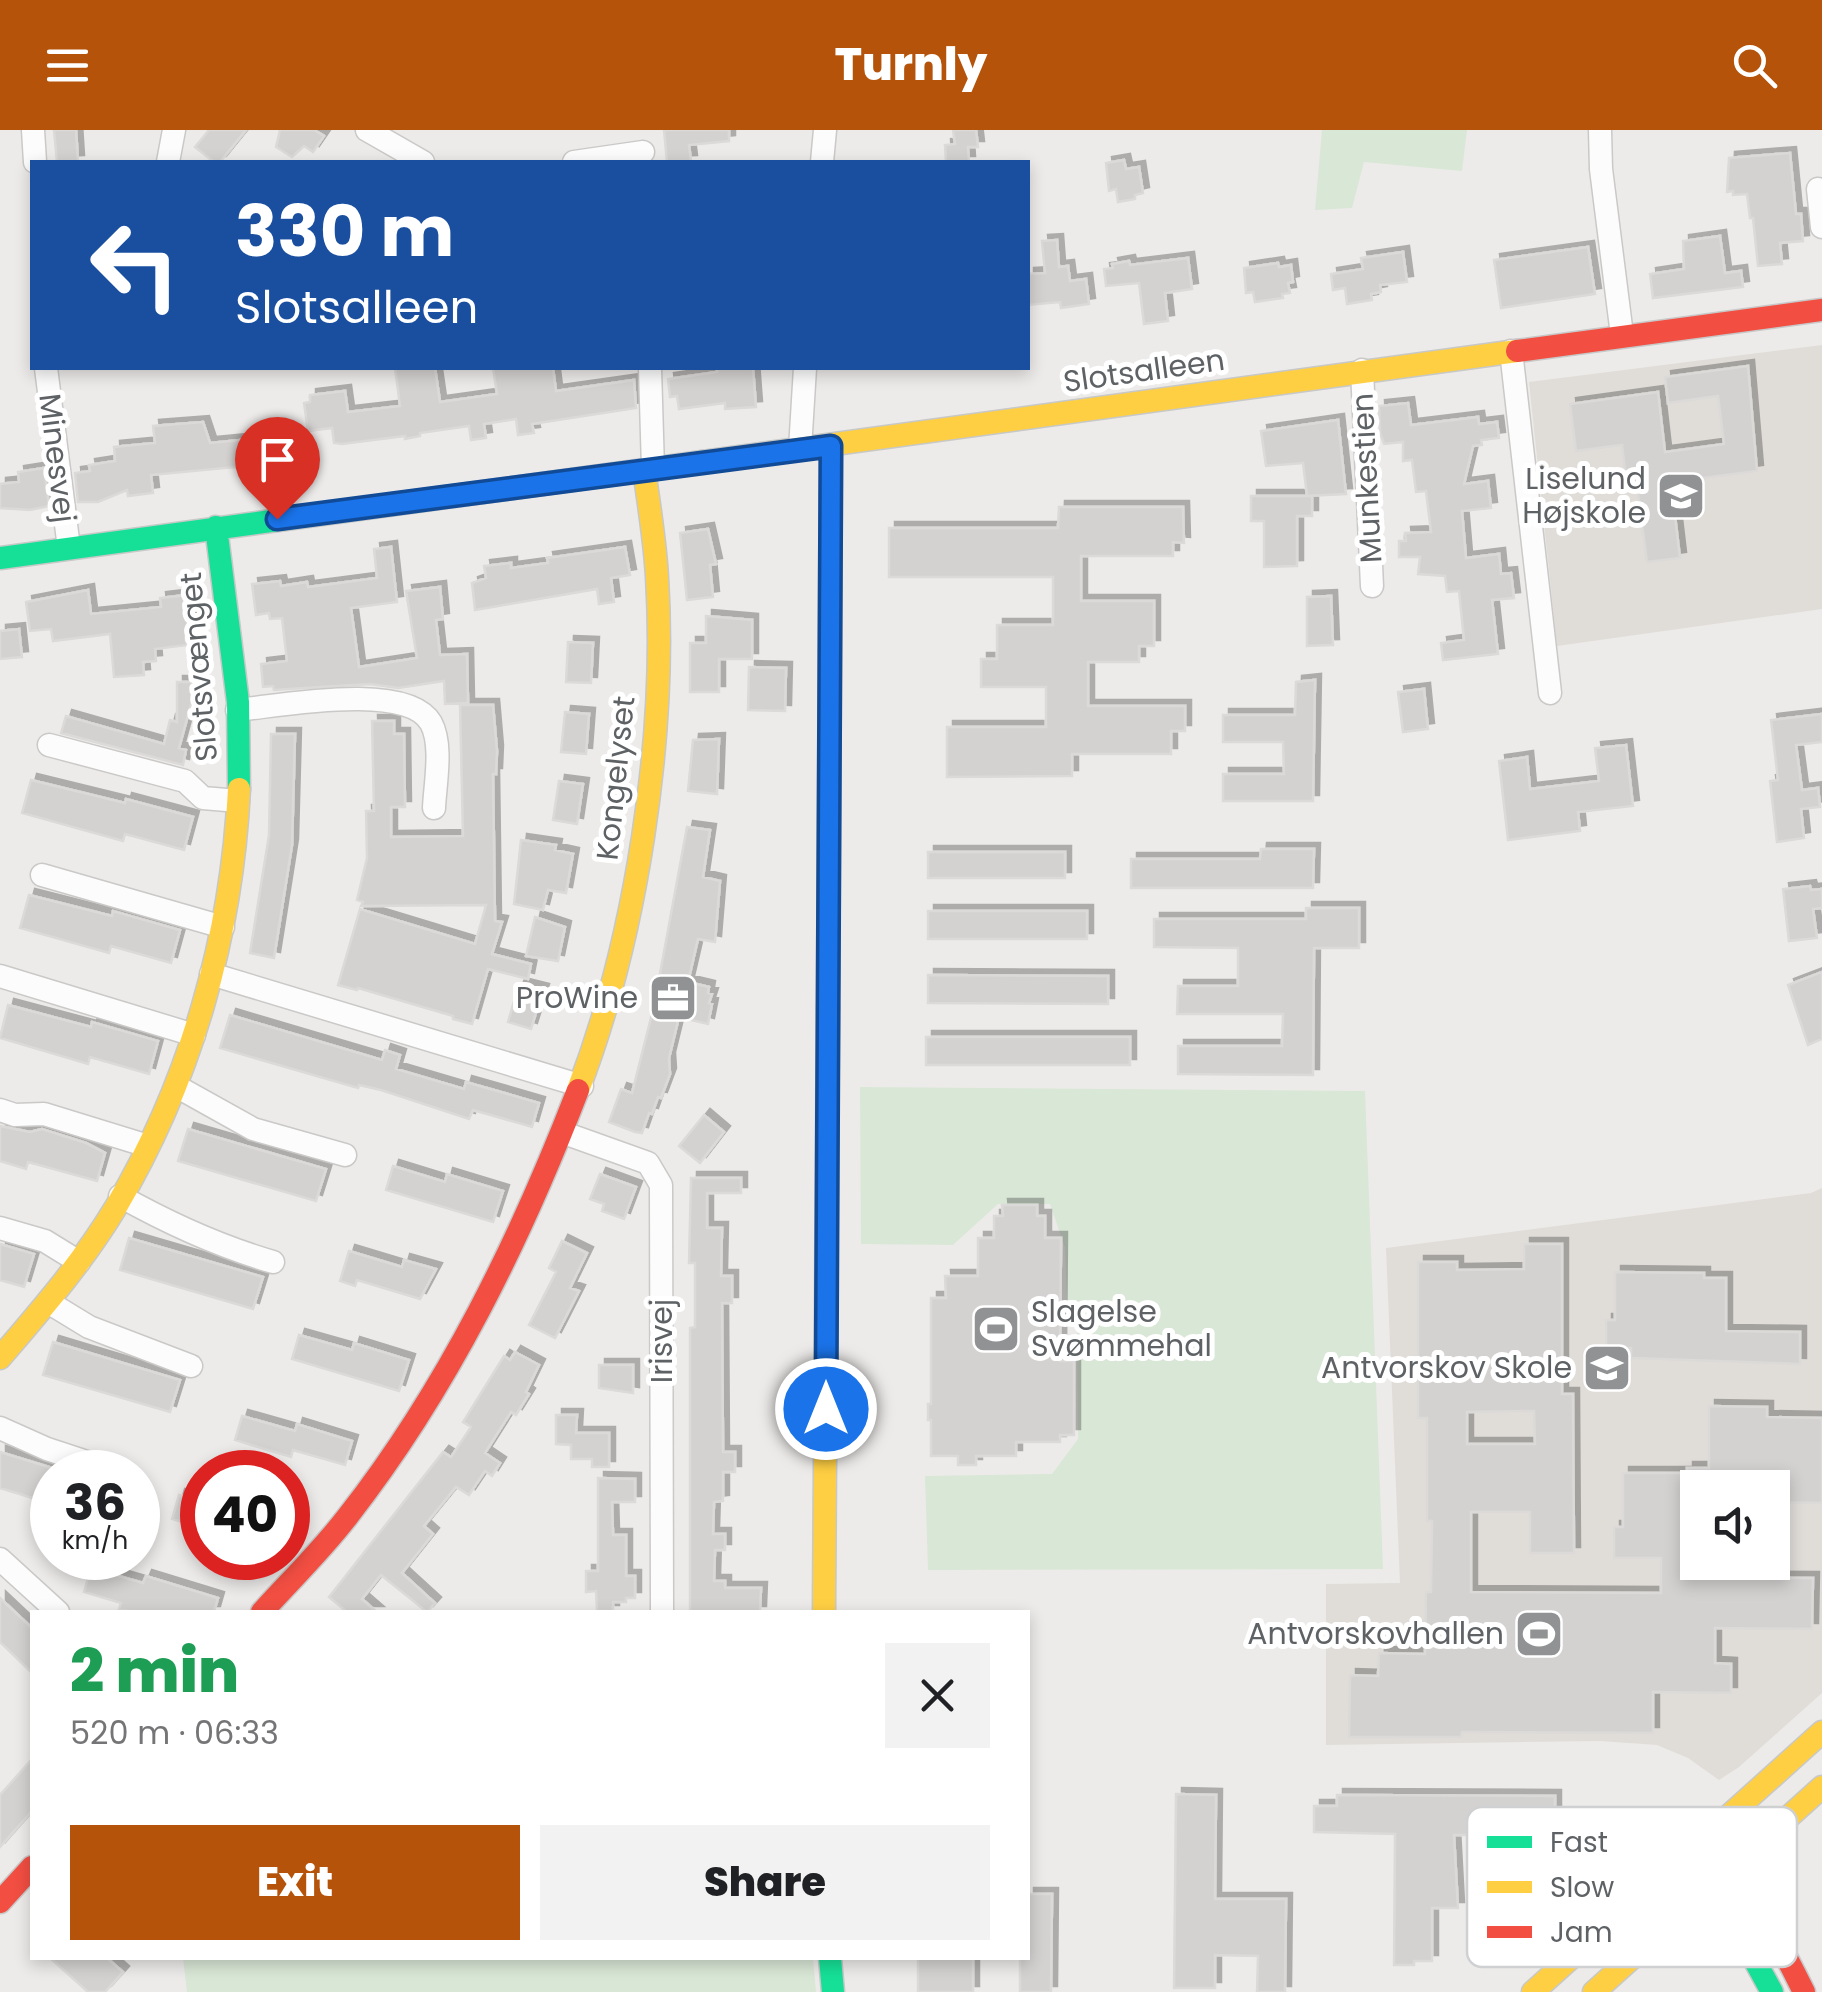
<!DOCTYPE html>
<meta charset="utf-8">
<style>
:root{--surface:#fff;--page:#f2f2f2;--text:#202124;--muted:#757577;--accent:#b45309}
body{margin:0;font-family:Poppins,sans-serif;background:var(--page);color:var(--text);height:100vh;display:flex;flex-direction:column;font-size:38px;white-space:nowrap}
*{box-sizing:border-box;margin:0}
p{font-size:32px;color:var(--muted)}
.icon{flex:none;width:55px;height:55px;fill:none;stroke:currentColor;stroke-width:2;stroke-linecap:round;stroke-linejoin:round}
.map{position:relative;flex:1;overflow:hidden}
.side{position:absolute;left:30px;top:1480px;width:1000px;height:350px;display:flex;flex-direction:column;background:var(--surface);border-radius:0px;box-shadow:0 5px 15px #0003}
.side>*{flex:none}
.hud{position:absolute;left:30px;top:30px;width:1000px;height:210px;border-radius:0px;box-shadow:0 5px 15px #0003;background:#1a4fa0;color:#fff;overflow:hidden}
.tools{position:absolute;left:1680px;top:1340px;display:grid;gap:20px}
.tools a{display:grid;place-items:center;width:110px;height:110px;border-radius:0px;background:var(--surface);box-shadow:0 5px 15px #0003;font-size:50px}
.speed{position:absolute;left:30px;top:1320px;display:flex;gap:20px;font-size:50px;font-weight:700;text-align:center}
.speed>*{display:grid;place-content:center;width:130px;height:130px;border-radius:50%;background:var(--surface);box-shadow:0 5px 15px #0003;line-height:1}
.speed small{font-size:25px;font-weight:400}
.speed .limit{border:15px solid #d22;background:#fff;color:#111}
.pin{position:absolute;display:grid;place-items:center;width:85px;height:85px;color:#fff;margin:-102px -42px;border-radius:50% 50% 50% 0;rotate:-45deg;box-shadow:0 0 10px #0007}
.pin .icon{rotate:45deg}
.me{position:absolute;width:110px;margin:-55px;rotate:0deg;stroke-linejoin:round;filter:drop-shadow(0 0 8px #0008)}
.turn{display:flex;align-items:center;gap:35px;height:210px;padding:0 40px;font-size:45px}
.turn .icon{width:130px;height:130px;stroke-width:2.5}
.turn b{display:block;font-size:70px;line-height:85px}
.round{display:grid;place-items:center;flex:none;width:105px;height:105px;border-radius:0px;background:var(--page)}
.overview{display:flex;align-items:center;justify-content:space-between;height:170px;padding:0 40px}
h1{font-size:60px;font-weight:800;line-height:75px;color:#1e9e55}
.cta{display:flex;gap:20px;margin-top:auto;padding:20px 40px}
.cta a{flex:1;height:115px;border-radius:0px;background:var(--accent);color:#fff;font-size:40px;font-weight:800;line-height:115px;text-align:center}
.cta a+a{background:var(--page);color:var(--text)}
header{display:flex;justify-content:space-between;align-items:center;height:130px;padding:0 40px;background:var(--accent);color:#fff;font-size:45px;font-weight:800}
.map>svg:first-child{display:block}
.education{fill:#e0ddd9;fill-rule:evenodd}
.green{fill:#d9e7d6}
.building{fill:#d4d2d1;stroke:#dcdad8;stroke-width:2.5;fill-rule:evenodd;filter:url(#shadow)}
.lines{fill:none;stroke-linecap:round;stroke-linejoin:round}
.street-casing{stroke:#cac9c8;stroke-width:25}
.fast-casing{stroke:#c7c8c8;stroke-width:25}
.slow-casing{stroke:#c7c8c8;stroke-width:25}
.jam-casing{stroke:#c7c8c8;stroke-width:25}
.street{stroke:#fcfcfc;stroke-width:22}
.fast{stroke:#16e098;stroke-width:22}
.slow{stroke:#ffcf43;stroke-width:22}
.jam{stroke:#f24e42;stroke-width:22}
.route-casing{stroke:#114b97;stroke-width:25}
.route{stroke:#1a73e8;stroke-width:18}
.labels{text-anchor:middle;stroke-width:10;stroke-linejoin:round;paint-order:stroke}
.street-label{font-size:30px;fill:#5e6265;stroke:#fff}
.poi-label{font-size:30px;fill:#5e6265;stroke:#fff;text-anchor:end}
.key{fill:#fff;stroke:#cfd0d1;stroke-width:2.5}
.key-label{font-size:28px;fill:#5e6265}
</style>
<header><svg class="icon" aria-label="menu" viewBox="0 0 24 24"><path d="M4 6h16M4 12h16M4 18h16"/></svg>Turnly<svg class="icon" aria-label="search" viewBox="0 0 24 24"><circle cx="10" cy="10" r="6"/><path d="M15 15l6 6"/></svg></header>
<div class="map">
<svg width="1822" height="1862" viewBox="0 0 1822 1862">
<defs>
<filter id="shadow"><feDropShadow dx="6" dy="-6" stdDeviation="0" flood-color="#0004"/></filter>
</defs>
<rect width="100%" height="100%" fill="#edebe9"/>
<path class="education" d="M1822,215v264l-265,37 -28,-264z
M1822,1058v505l-83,74 -20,13 -31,-22 -31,-13 -57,-4 -274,4v-161l74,-1 -14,-335 425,-55zM1698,1358h74v74h-74z"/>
<path class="green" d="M1322,0h145l-5,41 -98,-9 -12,46 -37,2z
M860,957l505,4 18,478 -455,1 -3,-94 127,-2 26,-35 -1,-127 -10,-8 -2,-56 -15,-44h-52l-45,41 -92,-1z
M183,1828h630l3,34h-629z"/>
<path class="building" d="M54,0h22l2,31 -21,1z
M209,0h37l-26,32h-6l-19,-15z
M280,0h34l10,6 -11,16 -9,-6 -12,11 -16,-10z
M664,0h65v11l-40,4 2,16 -24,1z
M953,0h23l2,17h-10l1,15h-23l-1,-17 10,-1z
M1790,23l6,61h5l2,27 -23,2 2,21 -24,2 -5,-48h-3l-3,-24 -14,1v-4l-6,1 2,-34z
M1124,30l2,9 13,-2 4,26 -8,2v4l-17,3 -2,-13 -7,2 -3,-28z
M1720,106l5,37 16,-2 2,16 -90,11 -3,-24 34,-5 -1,-28z
M1057,110l2,27 9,-1 2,15 16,-2 3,25 -28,4 -1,-6 -32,3v-31l17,-1 -3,-32z
M1588,117l7,47 -94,14 -7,-48z
M1403,122l4,30 -27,3 1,7 -10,2 1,6 -25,4 -2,-16 -12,2 -2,-16 32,-5 -2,-11z
M1188,128l4,31 -27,4 3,28 -24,3 -5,-41 -33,3 -2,-17 9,-1 -1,-4 17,-3 1,4z
M1278,133l1,4 12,-2 2,17 -5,1 2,10 -8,1 1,4 -28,4 -2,-10 -7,1 -2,-25z
M1748,236l9,105 -86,11 9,76 -33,4 -10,-76 -10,2 -5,-43 -46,6 -6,-47 88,-12 7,60 59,-8 -6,-48 -50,7 -3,-26z
M395,238h40l5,34 57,-8 -4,-26h60l3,23 78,-11 2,28 -104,16 2,9 -16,2 -2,-16 -32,5 2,14 -15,2 -2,-14 -49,7v3l-15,3v-3l-63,8 -8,-1 -2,-15 -24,3 -4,-28 6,-1v-7l35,-4 3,21 52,-6z
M717,238h36l3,39 -31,2v-6l-46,6 -2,-13 -7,1 -2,-18 49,-7z
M1408,273l3,22 67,-8 1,7 18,-2 2,16 -18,2 1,5 -9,1 -9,38 24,-3 3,27 -29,3 4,47 33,-4 2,20 10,-1 3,25 -22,2 6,54 -55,6 -2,-17 23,-3 -5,-49 -12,1 -2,-16 -27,-2 2,-17h-21v-16h7l-1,-8 26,-1 -5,-41 -10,1 -4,-32 -9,1v-19l-19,2 -4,-11 -1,-27z
M1338,290l8,74 -39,2 -4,-33 -37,3 -5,-35z
M203,292l7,21 81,-8 2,17h-8l1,10 -135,13 2,18 -25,3 -1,-6 -29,12h-20l-3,-29 15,-2 -1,-6 26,-4 -1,-14 41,-4 -2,-17z
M44,338l5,38 -19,4 -30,-2v-24l19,-2 -1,-10z
M1251,366h61v20h-15v50l-33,1v-46h-13z
M1059,377h124l1,36 -11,-1v14h-92v45h73v45h-15v16h-51v44h97v25h-14v23h-99v22l-125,1v-50h99v-40h-65v-28h16v-34h56v-48h-164v-49h169z
M708,399l8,35 -6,1 3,32 -26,3 -7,-67z
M391,417l6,55 -46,6 8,59 58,-9 -11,-67 34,-4 3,32 -7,1 4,35 27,-1 1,49 -23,1 -1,-23 -46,7 -28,-4 -96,6 -1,-4 -10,1 -2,-23 26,-3 -5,-43 -12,1 -1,-6 -13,2 -4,-31 28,-3 1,5 26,-4 1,5 69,-9 -3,-29z
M625,417l5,28 -19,3 3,24 -15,2 -2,-15 -122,21 -3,-27 14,-5 -2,-12 27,-3v5l37,-5 -1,-5z
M88,460l3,24 70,-7 -1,-9 27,-3 5,41 -7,1 2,8 -32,4 1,12 -13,1 1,13 -30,2 -4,-43 -57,7 -2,-12 -21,2 -4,-29z
M1331,466l2,49 -26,1v-49z
M706,486l46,4v39h-33v33h-29v-49h16z
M19,499l3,28 -22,2v-28z
M568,512l25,1 -2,40 -25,-1z
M749,537l37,1 -1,43 -37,-1z
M1315,550l-2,121h-90v-27h61l-1,-32h-60v-27h72l1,-33z
M177,552h20v19h-5l-13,47 7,2 -3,15 -122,-32 5,-17 98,28 6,-24 7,2z
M1424,559l4,40 -25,3 -5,-40z
M460,575h33l4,46 -1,23h-3l2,147 7,1 -10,32 39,10 -3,15 -40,-10 -16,55 -19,-5v-3l-95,-28 -1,2 -19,-5 22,-76 115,35 11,-39 -125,1 2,-4 -6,-2 10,-42 -1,-47h8l-2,-90h22v13h10l1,73h-14v30l72,-1z
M565,582l24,2 -3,40 -25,-2z
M1822,584v28l-26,3 6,45 16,-2 2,19 -19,2 3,29 -27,4 -7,-61 8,-1 -7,-60z
M271,604h24l-3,111 -18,113 -24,-5 19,-118z
M719,609l-2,55 -29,-3 5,-51z
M1626,615l7,61 -55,6 2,19 -72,9 -9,-79 28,-4 3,32 69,-8 -4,-33z
M31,650l94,23 1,-4 67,18 -9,33 -59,-16 -2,7 -101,-28z
M559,651l24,3 -6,40 -24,-4z
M687,697l23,3 -7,47 17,4 -5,61 -17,-3 -10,43 21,5 -1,6 4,1 -3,9 3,1 -4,20 -29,-7 -10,41 1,16 -9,24 -3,-1 -6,17 -3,-1 -7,20 -7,-1 -26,-10 12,-33 11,4 22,-87z
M521,710l35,5 -1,5 18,4 -7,39 -18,-3 -5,20 -29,-6z
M1261,719h53l-1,39h-182v-29h129z
M928,722h137v26h-137z
M1810,756l1,4 11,-1v19l-9,1 4,29 -28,3 -6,-52z
M29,765l83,21 1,-5 67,19 -9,33 -60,-17 -2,7 -89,-25z
M1306,778h53v40h-45l-1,127 -135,-1v-28h104l1,-32h-106l1,-28h60v-38l-84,-1v-28h152z
M928,781h159v28h-159z
M535,787l30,10 -7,34 -32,-5z
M1822,842v67l-14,6 -20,-60z
M928,845l180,1v28l-180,-1z
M519,854l24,6 -12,39 -23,-7z
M8,875l83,22 1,-5 66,19 -9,33 -59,-17 -2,7 -88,-26z
M230,885l152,45 3,-10 15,5 -4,14 68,20 2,-7 73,21 -7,24 -59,-17 -4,9 -88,-29 -22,-5 -1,3 -138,-40z
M926,907h204v28h-204z
M704,985l20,17 -24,31 -21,-17z
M0,996l30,6 12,-3 44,14 19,10 -8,28 -69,-19 -2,7 -26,-8z
M188,999l138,40 -10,32 -138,-40z
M393,1036l52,16 2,-8 56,17 -10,31 -107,-32z
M600,1044l36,13 -12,32 -22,-8 2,-7 -14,-5z
M691,1048h50v15h-34v35h15l-1,48h11v27h-10l1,149h12v20h-12v29l-9,1 -1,32h12v16h-10l-1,31h11v7h36l-1,24h-70v-284l5,-1v-64h-6z
M1002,1075h35v11h8v22h16l-1,123h14v74h-14v7h-44v14h-40v9h-18v-9h-27v-36h-3v-16h3v-106h15l-1,-22h33v-38h16v-22h9z
M129,1108l134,39 -10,32 -133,-39z
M562,1111l25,12 -17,35 9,3 -24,47 -26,-13 27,-53 -7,-4z
M0,1114l34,10 -10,33 -24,-7z
M1524,1114h38v150h11l1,159h-44v-41h-59v80l190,1v-35h-47v-31h9v-54h64v-5h22v-62l58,1v10l55,1v85l-50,-1v-14h-74v89l115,1 -1,51 -97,-1v35l16,1v29l-78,-1v41l-191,-1 -1,5h-112l1,-62 28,1 1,-23 46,1 1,-62h5l1,-71h-5v-103h-9v-156h39v8l67,-1zM1534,1281l1,33h-68v-32z
M349,1121l53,16 2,-7 32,9 -16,30 -63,-19 -2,6 -15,-5z
M1615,1142l89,1v5h22v53l74,1v32l-169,-6v-10h-25v-28h9z
M299,1205l53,15 2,-7 55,17 -10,31 -107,-32z
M53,1212l127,38 -10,32 -127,-37z
M515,1222l24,13 -13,27 3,2 -13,21 -5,-3 -26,41 15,10 -8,13 -7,-5 -16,24 -13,-8 -32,39 9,8 -31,39 33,30 -8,9 -46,-37 -19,24 15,13h-30l-18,-15 114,-145 8,5 20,-30 -8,-5 41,-66 6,4z
M599,1235h34v28l-34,-5z
M556,1285h21l-1,18h33v34h-17v-8h-21v-14l-15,-1z
M242,1286l53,15 2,-7 55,17 -7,24 -52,-15 -2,7 -56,-17z
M0,1322l52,16v36l-52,-16z
M598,1348l37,1v23h-23l1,33h13v41h9v22h-9v4h-13v9h-16l-1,-20 -10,1v-21h12z
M179,1365l23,7v26l-30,-9z
M91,1438l52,15 3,-7 72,22 -4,14h-82l-13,-3 2,-6 -37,-11z
M0,1468l32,30v45l-32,-31z
M32,1629v52l-32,36v-52z
M1176,1664l40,1 -1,104h71l-1,93h-28l1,-36 -43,-1v33h-41z
M1337,1665l218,1v39h-101l4,73h-26v53h-18v4h-20l1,-131 -81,-2v-26h23z
M1028,1764h24l-1,98h-31v-34h8z
M50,1828h57l16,14 -18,20h-17z
M918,1828h55v34h-55z"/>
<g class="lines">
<g class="street-casing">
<path id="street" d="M33,0l2,32
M367,0l56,32
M1600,0l1,39 21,166
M168,32l6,-32
M574,32l69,-10
M822,32l3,-32
M1818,59l4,38
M1511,221l39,342
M46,238l23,180
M650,238l3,101
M1362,240l10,216
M800,319l5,-81
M237,580c42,-4 170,-29 194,13 12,22 4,61 3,85
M49,615l136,36 18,17 35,3
M42,745l181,52
M211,844l371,112
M0,846l194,59
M176,956l77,43 92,26
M0,980l15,5 29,-1 104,32
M564,1003l84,30 13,22 1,427
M120,1066c50,28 98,50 153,66
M0,1098l45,13 34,21
M48,1172l41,25 102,39
M0,1298l47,21 70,23
M0,1429l58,53"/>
</g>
<g class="fast-casing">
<path id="fast" d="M216,397l22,175 1,87
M0,428l703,-96
M1706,1760l38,51 28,51
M830,1828l3,34"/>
</g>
<g class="slow-casing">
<path id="slow" d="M703,332l814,-111
M578,960c58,-151 89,-352 79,-513 -2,-36 -8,-72 -13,-107
M0,1228c41,-48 83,-96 116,-151 75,-127 116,-271 123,-418
M824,1482l4,-604
M1533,1862l289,-260
M1594,1862l228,-205"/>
</g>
<g class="jam-casing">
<path id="jam" d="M1517,221l305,-41
M828,878l3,-562
M262,1482c29,-32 60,-62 86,-96 100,-128 172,-276 230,-426
M1706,1736c49,23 75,80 98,126
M0,1772l32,-35"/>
</g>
<use href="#street" class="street"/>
<use href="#fast" class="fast"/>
<use href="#slow" class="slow"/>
<use href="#jam" class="jam"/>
</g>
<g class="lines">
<g class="route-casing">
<path id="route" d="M277,389l554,-73 -5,963"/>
</g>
<use href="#route" class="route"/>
</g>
<defs>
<g id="university-square" transform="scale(2.5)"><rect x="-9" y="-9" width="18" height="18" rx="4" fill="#909293" stroke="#fff"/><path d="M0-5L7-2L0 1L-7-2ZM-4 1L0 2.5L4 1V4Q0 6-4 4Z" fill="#fff"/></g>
<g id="office-square" transform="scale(2.5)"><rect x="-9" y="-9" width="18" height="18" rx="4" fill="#909293" stroke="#fff"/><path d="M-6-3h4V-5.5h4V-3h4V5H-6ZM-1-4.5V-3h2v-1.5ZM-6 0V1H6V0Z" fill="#fff"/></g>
<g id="stadium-square" transform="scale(2.5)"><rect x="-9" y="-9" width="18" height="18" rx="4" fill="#909293" stroke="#fff"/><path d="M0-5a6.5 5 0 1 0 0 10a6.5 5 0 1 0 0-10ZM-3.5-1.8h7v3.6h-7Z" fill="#fff"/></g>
<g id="school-square" transform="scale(2.5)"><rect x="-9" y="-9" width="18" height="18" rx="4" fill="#909293" stroke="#fff"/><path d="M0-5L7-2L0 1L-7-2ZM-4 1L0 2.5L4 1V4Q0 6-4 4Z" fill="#fff"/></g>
</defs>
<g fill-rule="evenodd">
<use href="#university-square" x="1681" y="366"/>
<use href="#office-square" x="673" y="868"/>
<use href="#stadium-square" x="996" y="1199"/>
<use href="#school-square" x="1607" y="1238"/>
<use href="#stadium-square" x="1539" y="1504"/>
</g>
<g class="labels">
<g class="street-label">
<text transform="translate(1144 241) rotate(-8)" y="10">Slotsalleen</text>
<text transform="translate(57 328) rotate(83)" y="10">Minesvej</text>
<text transform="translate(1367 348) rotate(-93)" y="10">Munkestien</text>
<text transform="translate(199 537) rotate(-95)" y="10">Slotsvænget</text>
<text transform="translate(616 648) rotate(-84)" y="10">Kongelyset</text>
<text transform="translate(662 1211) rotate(-90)" y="10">Irisvej</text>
</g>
<g class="poi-label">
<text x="1646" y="359">Liselund<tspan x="1646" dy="34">Højskole</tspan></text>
<text x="638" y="878">ProWine</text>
<text x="1031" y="1192" text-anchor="start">Slagelse<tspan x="1031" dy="34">Svømmehal</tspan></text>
<text x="1572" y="1248">Antvorskov Skole</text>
<text x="1504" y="1514">Antvorskovhallen</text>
</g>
</g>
<rect x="1467" y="1677" width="330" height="160" rx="15" class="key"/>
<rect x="1487" y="1706" width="45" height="12" fill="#16e098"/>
<rect x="1487" y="1751" width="45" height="12" fill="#ffcf43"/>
<rect x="1487" y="1796" width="45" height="12" fill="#f24e42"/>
<g class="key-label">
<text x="1550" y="1722">Fast</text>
<text x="1550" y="1767">Slow</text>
<text x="1550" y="1812">Jam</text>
</g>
</svg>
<div class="tools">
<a><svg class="icon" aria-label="sound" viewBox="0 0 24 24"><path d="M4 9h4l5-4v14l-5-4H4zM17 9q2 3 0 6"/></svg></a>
</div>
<div class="speed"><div>36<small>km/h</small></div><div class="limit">40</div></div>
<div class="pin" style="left:277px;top:389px;background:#d93025"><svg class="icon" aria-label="arrive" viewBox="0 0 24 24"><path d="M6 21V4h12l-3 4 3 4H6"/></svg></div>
<svg class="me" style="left:826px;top:1279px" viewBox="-20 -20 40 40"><circle r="17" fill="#1a73e8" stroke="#fff" stroke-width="3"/><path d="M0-11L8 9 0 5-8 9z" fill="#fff"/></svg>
<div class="hud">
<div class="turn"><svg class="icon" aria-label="left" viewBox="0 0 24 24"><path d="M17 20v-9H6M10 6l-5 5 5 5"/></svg><div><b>330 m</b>Slotsalleen</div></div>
</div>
<section class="side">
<div class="overview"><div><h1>2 min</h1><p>520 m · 06:33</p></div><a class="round"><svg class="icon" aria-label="close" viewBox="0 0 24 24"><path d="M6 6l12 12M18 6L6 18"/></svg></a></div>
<div class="cta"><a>Exit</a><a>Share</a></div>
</section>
</div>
